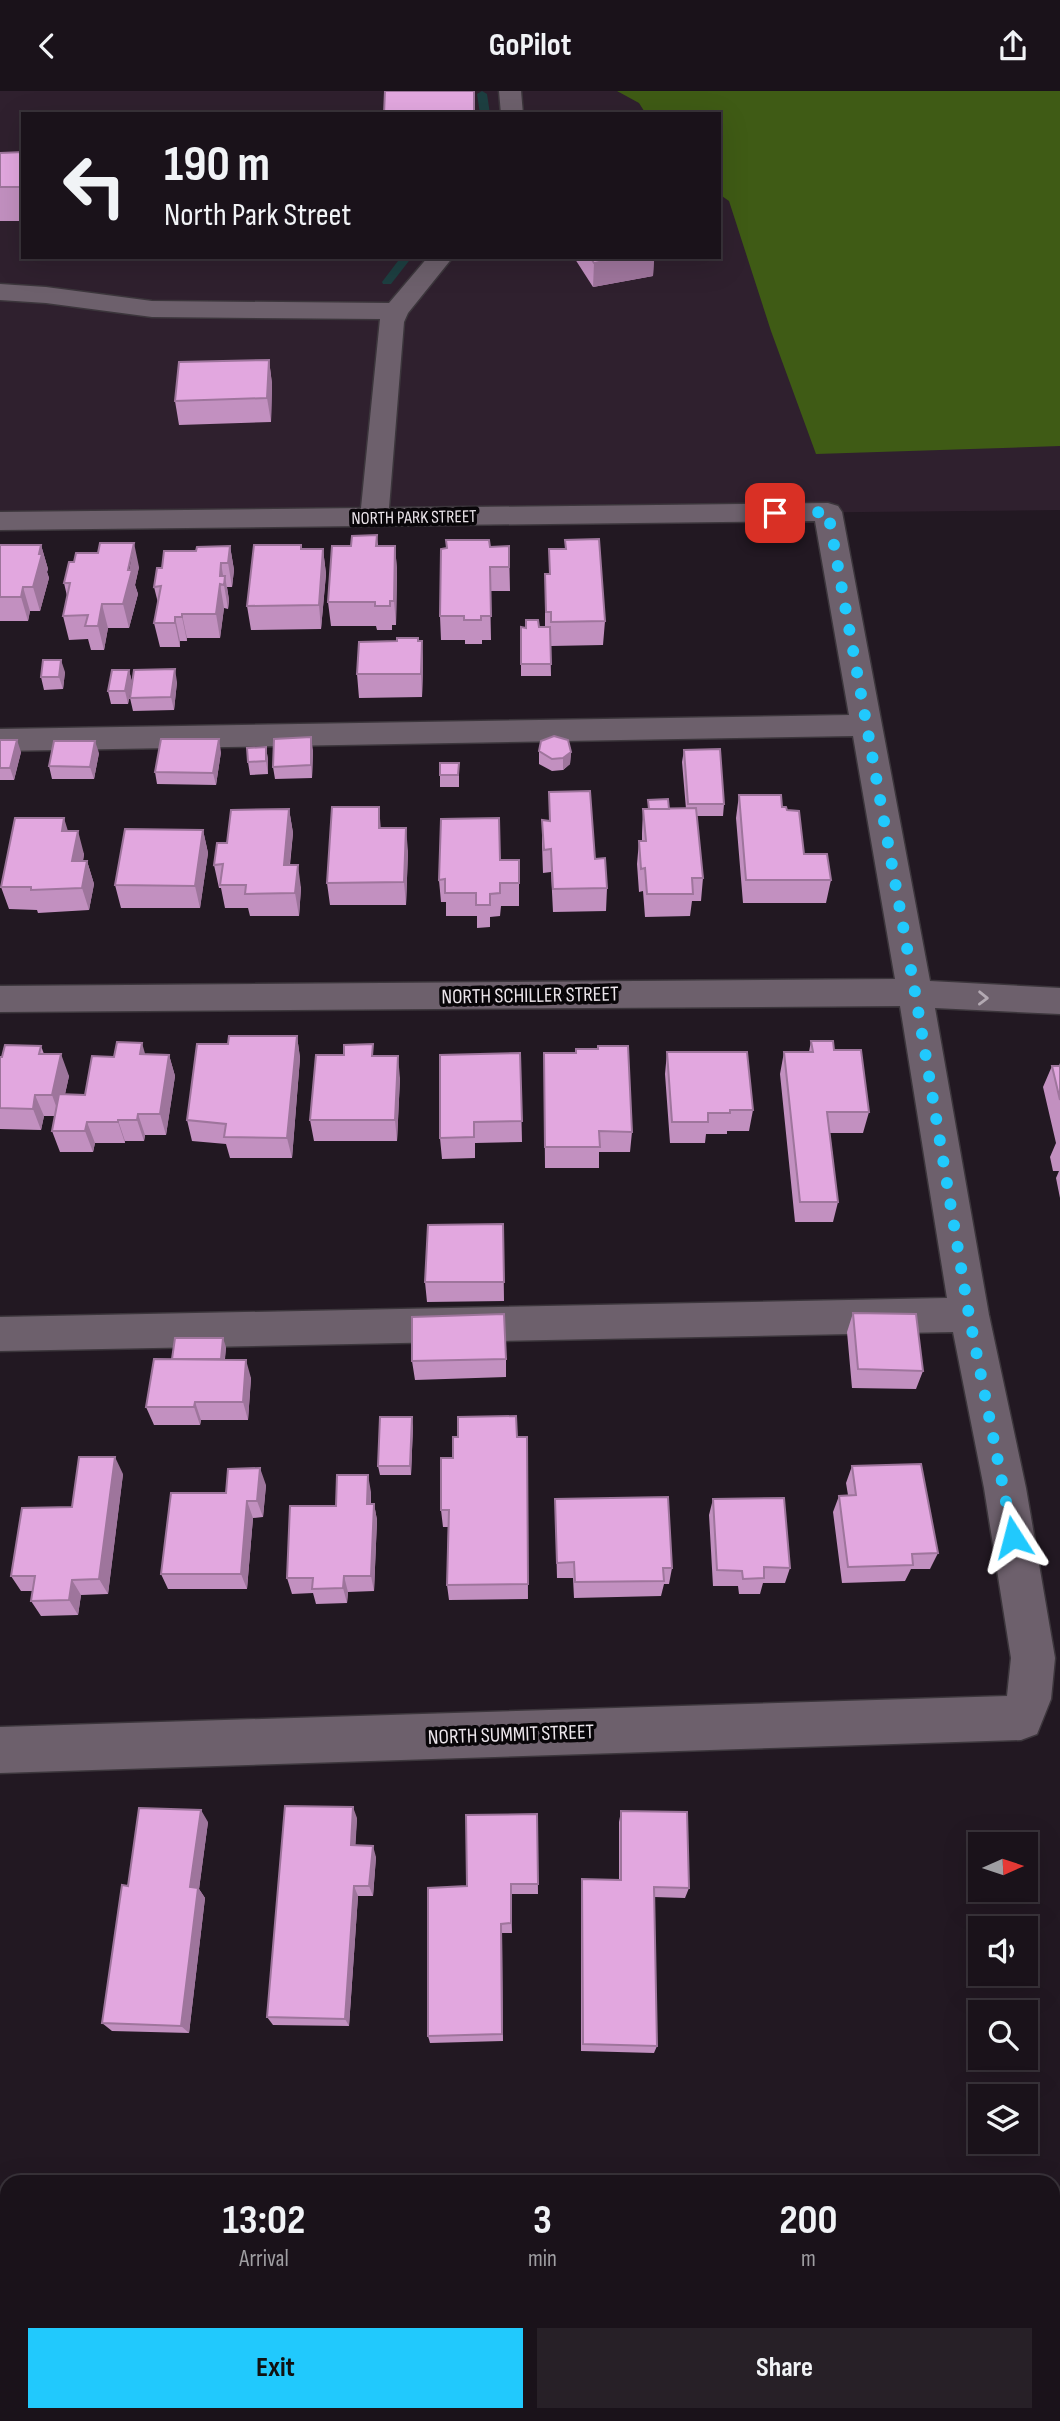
<!DOCTYPE html>
<style>
:root{--surface:#1a121a;--page:#272027;--text:#f1f3f6;--muted:#9f9ea2;--line:#383239;--accent:#21c9fd}
body{margin:0;font-family:"Sofia Sans Condensed",sans-serif;background:var(--page);color:var(--text);height:100vh;display:flex;flex-direction:column;font-size:26px;white-space:nowrap}
*{box-sizing:border-box;margin:0}
p{font-size:23px;color:var(--muted)}
.icon{flex:none;width:38px;height:38px;fill:none;stroke:currentColor;stroke-width:2;stroke-linecap:round;stroke-linejoin:round}
.map{position:relative;flex:1;overflow:hidden}
.sheet{position:absolute;left:0px;top:2084px;width:1060px;height:247px;display:flex;flex-direction:column;background:var(--surface);border-radius:21px 21px 0 0;box-shadow:0 7px 28px #0002,0 0 0 2px var(--line)}
.sheet>*{flex:none}
.banner{position:absolute;left:21px;top:21px;width:700px;height:147px;border-radius:0px;box-shadow:0 7px 28px #0002,0 0 0 2px var(--line);background:#1a121a;color:var(--text);overflow:hidden}
.needle{width:46px;rotate:87deg}
.tools{position:absolute;left:968px;top:1741px;display:grid;gap:14px}
.tools a{display:grid;place-items:center;width:70px;height:70px;border-radius:0px;background:var(--surface);box-shadow:0 7px 28px #0002,0 0 0 2px var(--line);font-size:35px}
.pin{position:absolute;display:grid;place-items:center;width:60px;height:60px;color:#fff;margin:-30px;border-radius:14px;box-shadow:0 4px 10px #0006}
.me{position:absolute;width:77px;margin:-38px;rotate:351deg;stroke-linejoin:round;filter:drop-shadow(0 0 5px #0008)}
.turn{display:flex;align-items:center;gap:24px;height:147px;padding:0 28px;font-size:32px}
.turn .icon{width:91px;height:91px;stroke-width:2.5}
.turn b{display:block;font-size:49px;line-height:60px}
.eta{display:flex;justify-content:space-evenly;align-items:center;height:119px;text-align:center}
.eta b{font-size:42px;font-weight:700;line-height:49px}
.cta{display:flex;gap:14px;margin-top:auto;padding:14px 28px}
.cta a{flex:1;height:80px;border-radius:0px;background:var(--accent);color:#111;font-size:28px;font-weight:700;line-height:80px;text-align:center}
.cta a+a{background:var(--page);color:var(--text)}
header{display:flex;justify-content:space-between;align-items:center;height:91px;padding:0 28px;background:var(--surface);font-size:32px;font-weight:700}
.map>svg:first-child{display:block}
.built{fill:#2f202e;fill-rule:evenodd}
.forest{fill:#3f5b15}
.lines{fill:none;stroke-linecap:round;stroke-linejoin:round}
.stream{fill:#1d3f41;fill-rule:evenodd}
.minor-casing{stroke:#3c363c;stroke-width:3}
.minor{fill:#6d606c;fill-rule:evenodd}
.wall{fill:#c290c0}
.shaded-wall{fill:#9e759c}
.building{fill:#e2a7df;stroke:#9e759c;stroke-width:2}
.oneway{stroke:#b3a9b2}
.route{stroke:#21c9fd;stroke-width:12;stroke-dasharray:0 21.6}
.labels{text-anchor:middle;stroke-width:7;stroke-linejoin:round;paint-order:stroke}
.far-street-label{font-size:18px;fill:#ece5eb;stroke:#090609}
.street-label{font-size:21px;fill:#ece5eb;stroke:#090609}
</style>
<header><svg class="icon" aria-label="back" viewBox="0 0 24 24"><path d="M15 5l-7 7 7 7"/></svg>GoPilot<svg class="icon" aria-label="share" viewBox="0 0 24 24"><path d="M12 15V3M7 8l5-5 5 5M5 13v7h14v-7"/></svg></header>
<div class="map">
<svg width="1060" height="2330" viewBox="0 0 1060 2330">
<rect width="100%" height="100%" fill="#221822"/>
<path class="built" d="M0,0h1060v419l-1060,11zM23,23h696v143h-696z"/>
<path class="forest" d="M617,0h443v355l-244,8 -45,-123 -42,-130 -10,-7v-80h-73l-7,-11z"/>
<g class="lines">
<path class="stream" d="M482,0l5,3 3,20h-10l-3,-20z
M401,166h11l-21,27h-8l-1,-2z"/>
<g class="minor-casing">
<path id="minor" d="M499,0h22l2,23h-22z
M428,166h25l-45,56 -4,9 -15,186 439,-5 10,3 4,6 88,469 130,7v26l-125,-6 54,307 37,173 29,170 -4,41 -14,35 -16,6 -1021,33v-46l1007,-31 4,-38 -27,-170 -31,-156 -953,19v-34l947,-19 -47,-292 -900,6v-26l895,-7 -42,-243 -853,15v-22l849,-14 -34,-194 -815,9v-18l361,-4 19,-189 -228,-2 -106,-14 -46,-3v-16l46,3 106,14 237,2z
M1054,2297l6,3v30h-46l2,-6h38z"/>
</g>
<use href="#minor" class="minor"/>
</g>
<path class="wall" d="M23,61v69h-23v-68z
M575,166h79l-1,19 -60,11 -18,-28z
M269,269l3,24 -1,38 -92,3 -4,-24z
M377,444l1,11h17l2,24 -1,55h-4v5h-15l-1,-4h-45l-3,-24 23,-56z
M565,449l40,81 -2,24 -52,1 -1,-10 1,40h-30v-49h24v-53h4v-25h16z
M0,454h41l7,24 -1,3 2,6 -9,33h-10l-2,10h-28z
M230,455l4,24 -2,17h-5l2,13 -1,9 -4,-1 -4,30h-33v3h-7v6h-20l-6,-24 4,-20 -4,-16 8,-19 34,-17z
M509,455l1,45h-20l1,49h-9v4h-17v-4h-24l-1,-24 50,-69z
M302,458h21l3,25 -5,55 -70,1 -4,-24z
M139,476l-4,18 3,9 -9,34h-21l-4,22h-13l-3,-11 -19,1 -6,-24 4,-20 -3,-13z
M418,550h4l1,24 -1,32 -63,1 -2,-24z
M129,579l3,12 -4,22h-17l-3,-13z
M65,581l-2,17 -19,1 -3,-13z
M177,591l-3,28 -41,1 -3,-13z
M0,649l21,12 -7,28h-14z
M266,656l2,13v14l-18,1 -2,-13z
M313,659l-1,28 -37,1 -2,-12z
M684,659l40,54 -1,12h-26l6,62 -2,23h-9l-2,15 -45,1 -2,-26 -4,1 -2,-28 2,-23h3v-8l1,-24h5v-9l21,9h17l-4,-47z
M539,660l32,1 -1,12 -7,6 -11,1 -13,-7z
M221,661l-5,33 -59,-1 -2,-12z
M99,662l-5,26h-42l-3,-13z
M459,672v24h-19v-12z
M549,701l46,67 12,29 -1,23 -53,1 -2,-40 -8,1 -1,-29v-24l7,1z
M739,704l43,12 5,3 17,44 27,26 -5,23h-83l-7,-85z
M289,718l4,24 -3,32 11,23 -2,28h-49l-2,-8h-23l-4,-20h-2l-5,-23 13,-22z
M381,737l27,23 -2,54h-76l-3,-22z
M203,739l5,23 -8,55h-79l-6,-23z
M68,740l16,23 -1,7h4l7,23 -5,26 -51,3 -1,-3 -28,-1 -8,-22z
M500,769h19v46h-18l-1,10 -10,1v10l-13,1v-12h-31v-14h-5l-2,-22z
M297,945l3,22 -8,100h-62l-4,-14 -34,-3 -5,-21z
M811,950l23,9 35,62 -6,21h-33l8,69 -5,20h-38l-15,-148 4,-22h25z
M41,955l3,8 25,22 -4,18 20,1 29,-38 31,-2h24l6,21 -9,59h-21l-1,6h-19v2h-30l-2,9h-33l-8,-21 3,-15h-11l-3,14 -41,-1v-72z
M667,961l86,58 -4,21h-22v3h-21l-1,9h-35l-5,-69z
M520,962l2,89 -47,1v15l-33,1 -2,-21z
M544,962l88,79 -2,20h-31v16h-54z
M374,965l26,22 -3,63h-83l-4,-21z
M1060,972v135l-4,-20 3,-7h-6l-3,-14 6,-14 -13,-56 9,-21h7z
M503,1133l1,77 -77,1 -2,-20z
M853,1222l70,58 -7,18 -64,-1 -5,-56z
M226,1256l-1,12 26,19 -3,42h-47l-1,5h-46l-8,-18 26,-48z
M506,1268v18l-91,3 -3,-19z
M413,1335l-2,49h-31l-2,-9z
M517,1346h10l1,162 -79,1 -2,-15 1,-58h-5l-2,-17 12,-52z
M852,1375l86,87 -8,16h-19l-6,12 -63,2 -9,-71 6,-16 9,-1 -2,-12z
M123,1383l-15,120 -27,1 -3,20 -37,1 -10,-15 2,-10h-12l-10,-15 61,-69z
M266,1394l-3,32 -10,1 -6,71h-79l-7,-15 65,-81z
M371,1401v12h3l3,16 -3,71 -26,1 -1,11 -31,1 -3,-11 -21,1 -5,-16 49,-72z
M555,1408l117,69 -3,16h-5l-3,12 -87,2 -1,-20h-16z
M713,1408l77,69 -5,15h-22l-3,11h-21l-1,-8h-25l-4,-71z
M621,1720l68,77 -4,10 -31,-1 3,149 -3,7 -73,-2v-162l1,-10 37,1v-58z
M537,1723l1,80h-27l1,39h-10l1,108 -73,2 -2,-7 39,-150z
M357,1727l-2,27 21,12 -3,39h-15l-9,130 -76,-1 -6,-8z
M208,1731l-9,67 6,9 -16,135 -77,-2 -10,-8 26,-137z"/>
<path class="shaded-wall" d="M474,0h1v23h-1z
M625,166h29l-1,19 -60,11 1,-24z
M269,269l3,24 -1,38 -4,-24z
M134,452l5,24 -4,18 3,9 -9,34 -6,-24z
M41,454l7,24 -1,3 2,6 -9,33 -7,-24 6,-33z
M230,455l4,24 -2,17 -4,-24z
M395,455l2,24 -1,55 -2,-24z
M323,458l3,25 -5,55 -2,-24z
M221,472l3,18 1,-5 4,24 -1,9 -4,-24 -4,-9z
M220,493l4,24 -4,30 -4,-24z
M23,496l7,24 -2,10 -7,-24z
M102,513l6,24 -4,22 -6,-24z
M182,523l5,24v3l-5,-24z
M175,526l5,24v6l-5,-24z
M422,550l1,24 -1,32 -1,-23z
M61,569l4,12 -2,17 -4,-12z
M175,578l2,13 -3,28 -3,-13z
M129,579l3,12 -4,22 -3,-13z
M311,646l2,13 -1,28 -1,-13z
M219,648l2,13 -5,33 -3,-12z
M17,649l4,12 -7,28 -4,-12z
M95,650l4,12 -5,26 -4,-12z
M266,656l2,13v14l-2,-13z
M571,661l-1,12 -7,6v-12z
M379,716l2,23 -2,-2z
M289,718l4,24 -6,55 -3,-23z
M64,727l7,23 -9,-10z
M406,737l2,23 -2,54 -2,-23z
M203,739l5,23 -8,55 -5,-22z
M78,740l6,23 -5,30 -7,-23z
M87,770l7,23 -5,26 -7,-22z
M298,774l3,23 -2,28 -4,-23z
M297,945l3,22 -8,100 -5,-20z
M142,952l6,21 -8,-10z
M61,963l8,22 -9,41 -8,-22z
M169,964l6,21 -9,59 -6,-21z
M398,965l2,22 -3,63 -2,-21z
M35,1004l9,21 -3,14 -8,-21z
M138,1023l7,21 -1,6 -7,-21z
M118,1029l7,21v2l-7,-21z
M87,1031l8,21 -2,9 -8,-21z
M223,1247l3,9 -3,28 -3,-10z
M246,1269l5,18 -3,42 -5,-18z
M195,1311l6,18 -1,5 -6,-18z
M412,1326l1,9 -2,49 -1,-9z
M115,1366l8,17 -15,120 -9,-15z
M260,1377l6,17 -3,32 -6,-16z
M368,1384l3,17 -1,28 -3,-16z
M247,1410l6,17 -6,71 -6,-15z
M374,1413l3,16 -3,71 -3,-15z
M344,1485l4,16 -1,11 -4,-15z
M72,1489l9,15 -3,20 -9,-15z
M353,1716l4,11 -2,38 -4,-11z
M201,1719l7,12 -9,67 6,9 -16,135 -8,-7 9,-139z
M373,1755l3,11 -3,39 -4,-10z
M354,1795l4,10 -9,130 -4,-7z"/>
<path class="building" d="M385,0h89v23h-90z
M23,61v35h-23v-34z
M590,166h35l-31,6z
M269,269l-2,38 -92,3 4,-39z
M377,444l-1,11h19l-1,55h-4v5h-15v-4h-47l4,-56h19l1,-10z
M599,448l6,82 -54,1v-10h-5l-1,-38h5l-1,-25h17l-1,-9z
M446,449h43l1,7 19,-1v21h-19l1,49h-10v4h-17v-4h-24l1,-67 6,-1z
M100,452h34l-6,27h4l-9,34h-21l-4,22h-13l3,-11 -25,1 7,-33h-6l5,-21h5l2,-9h22z
M0,454h41l-2,9h3l-9,33h-10l-2,10h-21z
M254,454h47v4h22l-4,56 -72,1z
M230,455l-2,17h-7l-1,13h5l-1,9 -4,-1 -4,30h-34v3h-7v6h-21l7,-37 -7,1 3,-19h5l2,-17h32l1,-4z
M526,529h12l1,7h11l1,37h-30v-37l5,1z
M397,547h21v3h4l-1,33h-64l2,-32 38,-1z
M43,569h18l-2,17h-18z
M175,578l-4,28 -41,1 4,-28z
M112,579h17l-4,21h-17z
M554,645l14,4 3,12 -8,6 -11,1 -13,-8 2,-10z
M311,646v28l-38,2 1,-28z
M161,648h58l-6,34 -58,-1z
M0,649h17l-7,28h-10z
M54,650h41l-5,26 -41,-1z
M266,656v14l-18,1 -1,-14z
M720,658l4,55h-36l-4,-54z
M440,672h19l-1,12h-18z
M590,700l5,68 10,-1 2,30 -54,1 -2,-40 -7,1 -2,-30 8,1 -1,-29z
M739,704h42l1,12h4l1,3 12,1 5,43h23l4,26h-85z
M668,708l1,10h-20l-1,-9z
M332,716h47v21h27l-2,54 -77,1z
M696,717l7,70h-11l1,16h-46l-2,-26 -4,1 -2,-28h7l-3,-32z
M289,718l-5,56h14l-3,28 -50,1 1,-9h-26l3,-21 -9,1 3,-22h10l4,-33z
M15,727h49l-2,13h16l-6,30h15l-5,27 -51,2v-3h-30z
M499,727l1,42h19v23h-19v10l-10,1v11h-14v-12h-31v-14l-6,1 2,-61z
M125,738l78,1 -8,56 -80,-1z
M229,945h68l-10,102 -63,-1 2,-13 -39,-4 10,-76h31z
M811,950h22l1,9h27l8,62h-42l11,90h-38l-16,-150h29z
M117,951l25,1 -2,11 29,1 -9,59h-22l-1,6h-19v2h-31l-2,9h-33l7,-37 26,1 7,-39 22,1z
M373,953l-1,12h26l-3,64h-85l6,-65h28v-10z
M5,954l36,1 -2,8h22l-9,41h-17l-2,14 -33,-1v-51h2z
M598,955h30l4,86 -33,-1 1,16h-55l-1,-94h32v-4h22z
M667,961h80l6,58h-23v3h-22v9h-36z
M520,962l2,68 -48,1v15l-34,1v-83z
M1052,975h8v34z
M503,1133l1,58h-79l3,-57z
M853,1222l63,1 7,57 -65,-2z
M504,1223l2,45 -94,2v-44z
M175,1247h48l-2,21h-49z
M154,1268l92,1 -3,42h-48l-1,5h-48z
M516,1325l1,21h10l1,147 -81,1 2,-75h-8v-52h12v-21h5v-20z
M380,1326h32l-2,49h-32z
M79,1366h36l-16,122 -27,1 -3,20 -38,1 4,-25h-24l11,-68 50,-1z
M921,1373l17,89 -26,1 1,11 -65,2 -9,-71 17,-1 -4,-29z
M260,1377l-3,33h-10l-6,73h-80l10,-81h55l2,-24z
M337,1384h31l-1,29h7l-3,72h-27l-1,12 -31,1 1,-11h-26l3,-72h46z
M668,1406l4,71h-9l1,13 -89,1 -1,-20 -17,1 -2,-64z
M784,1407l6,70 -26,-1v11l-21,1 -1,-8 -25,-1 -4,-71z
M285,1715l68,1 -2,38 22,1 -4,40h-15l-9,133 -78,-2z
M139,1717l62,2 -11,77 8,1 -17,138 -79,-3 20,-138 6,1z
M621,1720l66,1 2,76 -35,-1 3,159 -74,-2 -1,-165 39,1z
M537,1723l1,70h-27v39l-10,1 1,110 -74,2v-148l39,-2 -1,-71z"/>
<defs><path id="oneway-chevron" d="M-2-3.5L2.5 0L-2 3.5" fill="none" stroke-width="1.6" stroke-linecap="round" stroke-linejoin="round" transform="scale(1.75)"/></defs>
<use class="oneway" href="#oneway-chevron" transform="translate(983 907) rotate(1)"/>
<g class="lines">
<path class="route" d="M775,422l53,-1 87,480 54,323 44,222"/>
</g>
<g class="labels">
<g class="far-street-label">
<text transform="translate(414 426) rotate(-1)" y="6">NORTH PARK STREET</text>
</g>
<g class="street-label">
<text transform="translate(530 904) rotate(-1)" y="7">NORTH SCHILLER STREET</text>
<text transform="translate(511 1643) rotate(-2)" y="7">NORTH SUMMIT STREET</text>
</g>
</g>
</svg>
<div class="tools">
<a><svg class="needle" viewBox="-14 -14 28 28"><path d="M0-13l5 13h-10z" fill="#e53935"/><path d="M0 13l5-13h-10z" fill="#9f9ea2"/></svg></a>
<a><svg class="icon" aria-label="sound" viewBox="0 0 24 24"><path d="M4 9h4l5-4v14l-5-4H4zM17 9q2 3 0 6"/></svg></a>
<a><svg class="icon" aria-label="search" viewBox="0 0 24 24"><circle cx="10" cy="10" r="6"/><path d="M15 15l6 6"/></svg></a>
<a><svg class="icon" aria-label="layers" viewBox="0 0 24 24"><path d="M12 4l9 5-9 5-9-5zM3 14l9 5 9-5"/></svg></a>
</div>
<div class="pin" style="left:775px;top:422px;background:#d93025"><svg class="icon" aria-label="arrive" viewBox="0 0 24 24"><path d="M6 21V4h12l-3 4 3 4H6"/></svg></div>
<svg class="me" style="left:1013px;top:1446px" viewBox="-20 -20 40 40"><path d="M0-17L14 15 0 8-14 15z" fill="#21c9fd" stroke="#fff" stroke-width="4"/></svg>
<div class="banner">
<div class="turn"><svg class="icon" aria-label="left" viewBox="0 0 24 24"><path d="M17 20v-9H6M10 6l-5 5 5 5"/></svg><div><b>190 m</b>North Park Street</div></div>
</div>
<section class="sheet">
<div class="eta">
<div><b>13:02</b><p>Arrival</p></div>
<div><b>3</b><p>min</p></div>
<div><b>200</b><p>m</p></div>
</div>
<div class="cta"><a>Exit</a><a>Share</a></div>
</section>
</div>
